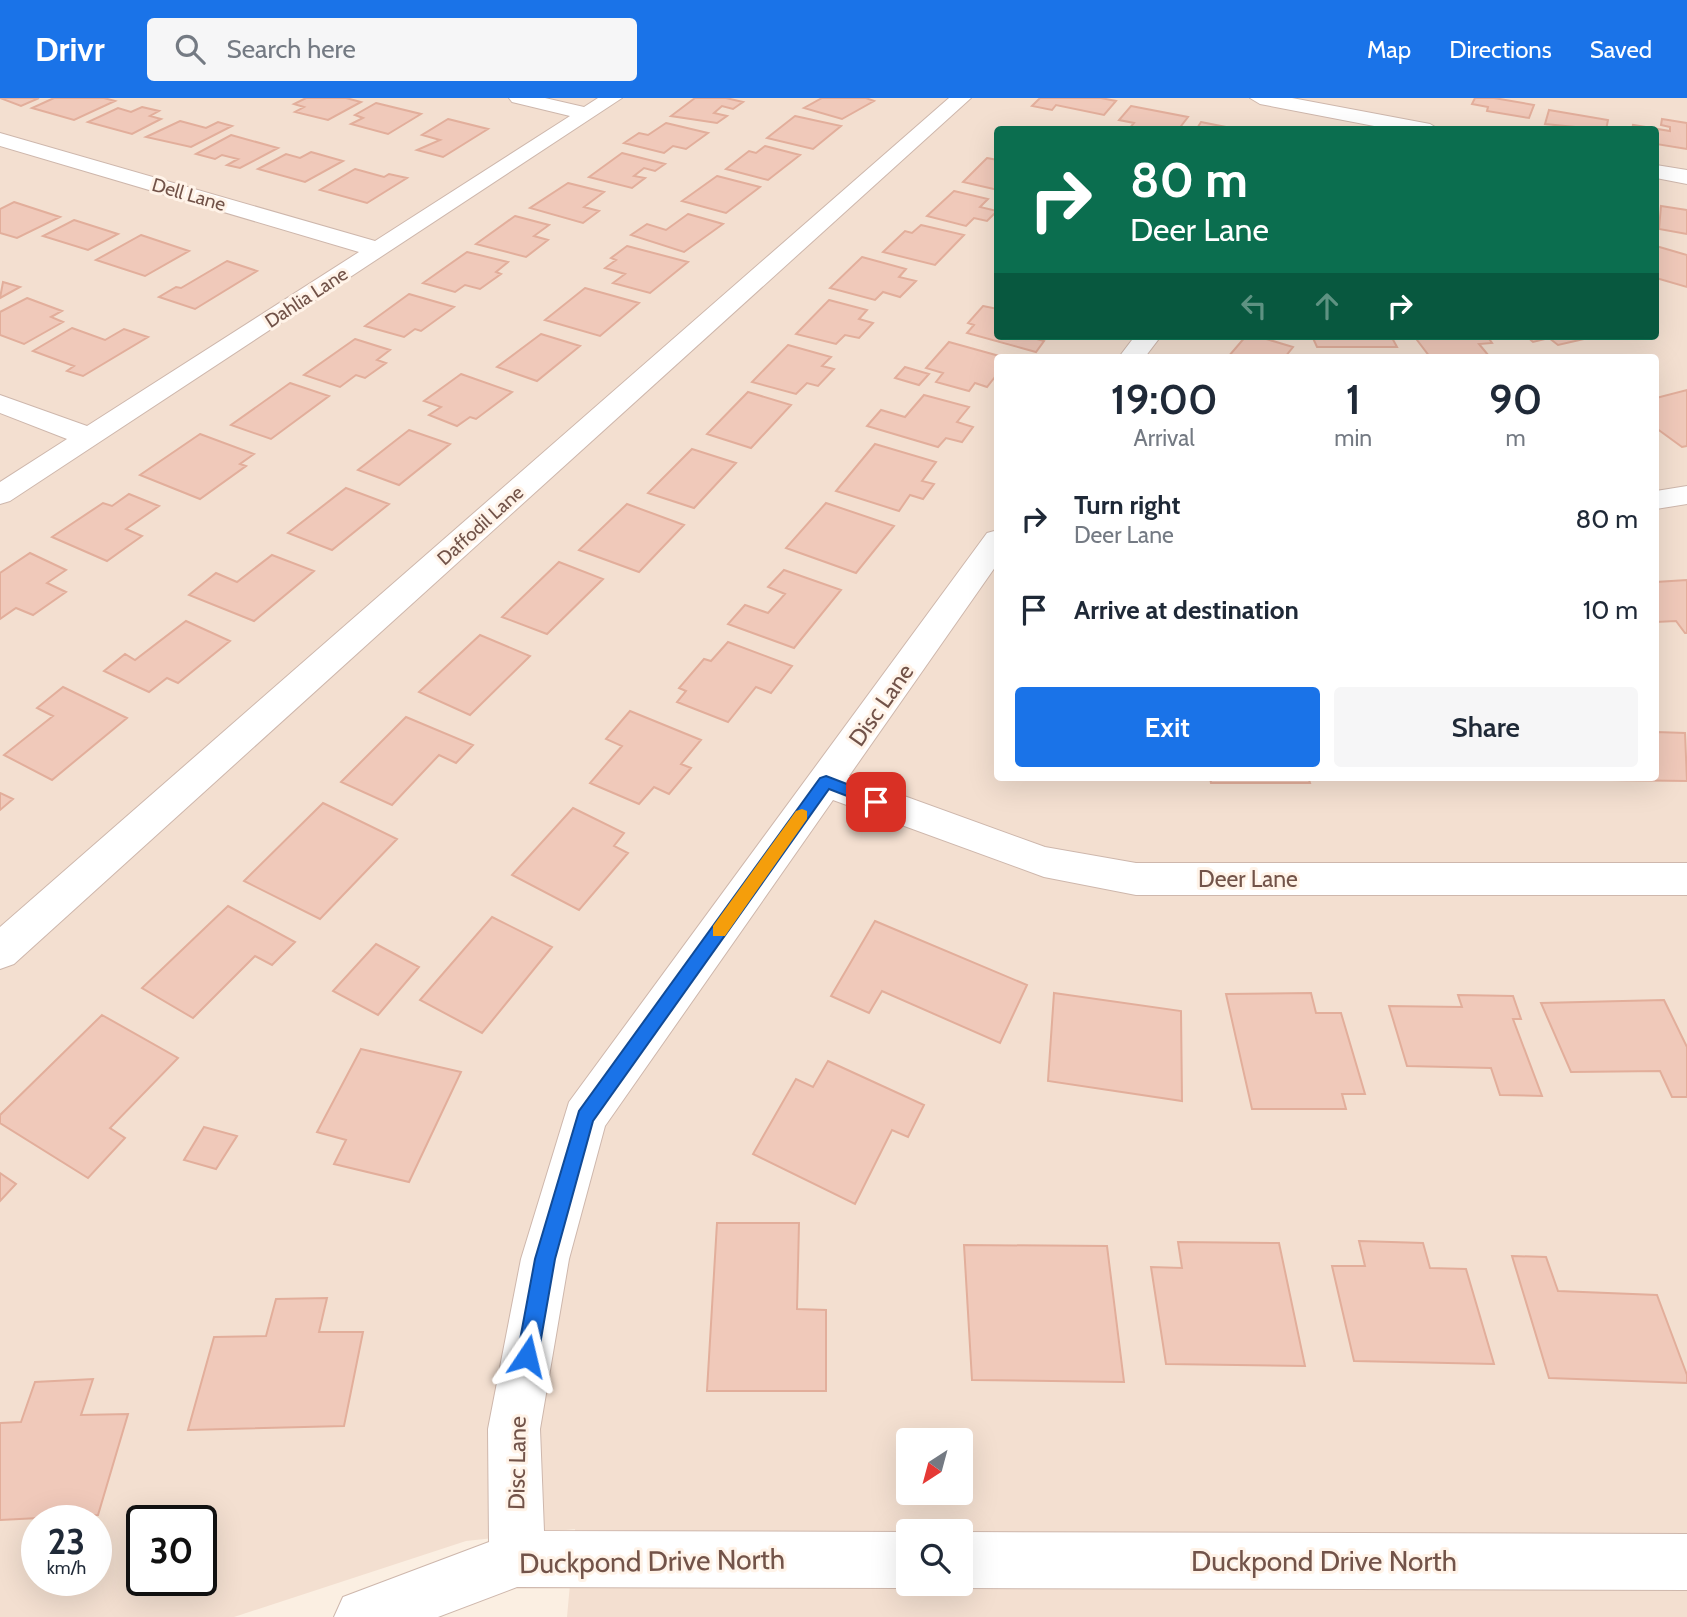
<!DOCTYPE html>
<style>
:root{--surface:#fff;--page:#f6f6f7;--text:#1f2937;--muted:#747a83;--accent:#1a73e8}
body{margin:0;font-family:Cabin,sans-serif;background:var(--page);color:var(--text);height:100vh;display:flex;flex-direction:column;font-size:26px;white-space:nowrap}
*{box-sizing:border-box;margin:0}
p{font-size:23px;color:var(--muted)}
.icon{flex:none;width:38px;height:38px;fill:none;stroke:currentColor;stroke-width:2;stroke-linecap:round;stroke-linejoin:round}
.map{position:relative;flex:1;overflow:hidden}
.side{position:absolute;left:994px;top:256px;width:665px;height:427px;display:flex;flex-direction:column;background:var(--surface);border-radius:7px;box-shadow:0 7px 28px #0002}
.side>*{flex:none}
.hud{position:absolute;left:994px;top:28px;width:665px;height:214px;border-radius:7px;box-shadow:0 7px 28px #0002;background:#0b6e4f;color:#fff;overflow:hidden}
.needle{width:46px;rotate:216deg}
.fabs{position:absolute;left:896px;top:1330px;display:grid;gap:14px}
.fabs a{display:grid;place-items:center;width:77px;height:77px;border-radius:7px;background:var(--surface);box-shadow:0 7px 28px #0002;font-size:35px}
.speed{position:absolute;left:21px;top:1407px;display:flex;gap:14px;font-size:35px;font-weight:700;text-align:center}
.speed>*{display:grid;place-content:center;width:91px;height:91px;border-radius:50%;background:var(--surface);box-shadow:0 7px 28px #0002;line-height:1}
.speed small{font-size:18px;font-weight:400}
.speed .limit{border:4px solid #111;border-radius:10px;background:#fff;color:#111}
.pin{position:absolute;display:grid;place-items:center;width:60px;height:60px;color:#fff;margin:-30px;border-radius:14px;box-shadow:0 4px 10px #0006}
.me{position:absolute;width:77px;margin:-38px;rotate:10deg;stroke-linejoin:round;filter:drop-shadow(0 0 5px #0008)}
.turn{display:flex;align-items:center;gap:24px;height:147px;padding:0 21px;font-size:32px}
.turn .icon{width:91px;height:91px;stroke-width:2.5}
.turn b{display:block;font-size:49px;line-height:60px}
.lanes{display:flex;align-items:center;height:66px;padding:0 21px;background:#0003;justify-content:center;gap:35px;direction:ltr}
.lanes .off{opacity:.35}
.eta{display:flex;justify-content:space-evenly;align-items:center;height:119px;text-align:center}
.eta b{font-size:42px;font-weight:600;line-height:49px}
.primary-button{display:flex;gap:14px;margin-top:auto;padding:14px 21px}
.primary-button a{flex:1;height:80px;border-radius:7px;background:var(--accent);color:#fff;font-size:28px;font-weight:600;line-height:80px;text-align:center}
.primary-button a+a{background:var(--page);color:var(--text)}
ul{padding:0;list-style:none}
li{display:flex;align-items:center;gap:21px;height:91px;padding:0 21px}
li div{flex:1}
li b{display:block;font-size:26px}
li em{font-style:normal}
header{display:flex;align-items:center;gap:42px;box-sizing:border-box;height:98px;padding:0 35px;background:var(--accent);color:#fff}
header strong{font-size:33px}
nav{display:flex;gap:38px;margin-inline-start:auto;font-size:24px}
.search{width:490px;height:63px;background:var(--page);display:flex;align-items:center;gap:18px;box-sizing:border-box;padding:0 24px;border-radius:7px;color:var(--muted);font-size:26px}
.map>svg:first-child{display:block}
.residential{fill:#f3dfd0;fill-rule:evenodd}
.building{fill:#f0c9ba;stroke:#e2ae9b;stroke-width:2}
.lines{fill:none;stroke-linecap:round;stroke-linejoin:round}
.minor-casing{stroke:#ceb7ac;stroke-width:2}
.minor{fill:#fff;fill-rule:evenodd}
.route{fill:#1a73e8;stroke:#114b97;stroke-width:2}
.slow{fill:#f59e0b}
.labels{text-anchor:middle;stroke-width:6;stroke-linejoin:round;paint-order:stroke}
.far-street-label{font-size:19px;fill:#725349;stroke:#fff3e8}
.street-label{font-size:23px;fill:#725349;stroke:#fff3e8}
.near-street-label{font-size:28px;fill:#725349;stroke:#fff3e8}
</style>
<header>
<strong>Drivr</strong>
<div class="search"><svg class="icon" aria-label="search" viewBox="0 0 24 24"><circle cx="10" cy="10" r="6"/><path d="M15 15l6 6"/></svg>Search here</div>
<nav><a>Map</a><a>Directions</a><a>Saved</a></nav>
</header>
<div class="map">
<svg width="1687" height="1519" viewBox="0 0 1687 1519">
<rect width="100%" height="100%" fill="#fbefe2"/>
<path class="residential" d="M0,0h1687v1519h-1120l8,-88 -109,12 -232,76h-234zM998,32h658v206h-658zM998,259h658v420h-658zM908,1342h53v53h-53zM37,1423h59v59h-59zM142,1423h59v59h-59zM908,1433h53v53h-53z"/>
<path class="building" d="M0,0h39l-18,8z
M54,0h50l11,3 -41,19 -42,-12z
M306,0h40l15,4 -33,18 -33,-8 9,-5 -10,-3z
M695,0h31l17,4 -10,7 -11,-3 -8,7 13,3 -10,7 -46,-7z
M822,0h44l8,3 -32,18 -38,-11z
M1040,0h61l15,3 -12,14 -48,-10 -4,5 -20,-4z
M1475,0h19l40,7 -5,13 -42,-7 1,-4 -16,-3z
M376,5l45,11 -33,20 -37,-10 12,-6 -8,-3z
M1131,8l57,11 -10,13h-45l-4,-1 5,-6 -15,-3z
M142,9l17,4 -9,5 11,3 -29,15 -44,-12 30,-14 13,4z
M1549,12l59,10 -2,10 -61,-6z
M795,18l46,10 -28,23 -46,-11z
M448,21l40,10 -45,28 -26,-7 23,-10 -18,-5z
M1662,21l25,4v26l-31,-5v-14h-24l1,-5 37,6v-4l-9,-2z
M180,23l26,7 12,-6 14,4 -41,21 -45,-10z
M1201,24l40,8h-45z
M666,25l42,10 -22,16 -13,-3 -9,7 -40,-10 15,-10 9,2z
M231,37l47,13 -38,20 -13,-3 11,-6 -16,-4 -7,4 -19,-5z
M765,48l35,9 -32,25 -42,-11 23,-18 7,2z
M311,54l32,9 -38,21 -47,-13 28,-15 14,4z
M622,55l43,11 -10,7 -11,-3 -10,8 11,2 -13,10 -43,-11z
M987,60l11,2v30l-35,-8z
M355,71l29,8 5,-3 18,4 -40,25 -47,-13z
M717,78l43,11 -34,26 -44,-12z
M568,85l36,9 -20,15 15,4 -16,12 -53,-15z
M954,93l34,8 -8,8 17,4 -10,10 -13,-3 -8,8 -39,-10z
M14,104l46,15 -43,21 -17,-5v-24z
M1661,108l26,4v24l-28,-5z
M688,116l35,10 -39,28 -53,-17 16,-11 19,6z
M515,118l34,9 -15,11 14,4 -22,17 -50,-13z
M74,122l44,14 -30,16 -45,-14z
M921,127l43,10 -29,30 -52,-13 22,-21 7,2z
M141,137l48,16 -44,25 -49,-16z
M627,148l61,16 -38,31 -37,-10 12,-9 -20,-6 11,-8 -5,-2z
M1656,148l31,9v32l-31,-9z
M467,154l41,10 -12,10 5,2 -21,15 -15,-4 -10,7 -32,-9z
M862,159l44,12 -7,8 17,4 -16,16 -17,-5 -8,8 -45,-12z
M227,163l30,10 -62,38 -36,-12 17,-10 5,1z
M3,184l17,5 -20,11z
M585,190l54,15 -39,33 -55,-16z
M409,196l45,13 -33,24 -6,-2 -11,8 -39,-11z
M27,200l35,13 -11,6 12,5 -39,22 -24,-9v-23z
M829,202l38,10 -8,9 14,4 -14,15 -14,-3 -9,9 -40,-10z
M983,208l15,3v27h37l-2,2 11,3 -8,11 -69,-19 7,-8 -6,-2z
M72,230l33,12 19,-11 24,8 -65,39 -16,-5 7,-5 -41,-15z
M541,236l39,12 -43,35 -40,-14z
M1246,238h10l37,11 -8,10h-57z
M1312,238h79l6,11h-80z
M1414,238h73l5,7 -13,1 10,12 -59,1z
M1526,238h54l4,3 -26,6 -9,-7 -16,4z
M355,241l35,11 -13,10 9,3 -21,15 -9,-3 -16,12 -36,-12z
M949,244l54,15h-5v16l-11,14 -12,-4 -6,8 -33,-9 7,-9 -17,-5z
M788,247l43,12 -9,9 12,3 -16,17 -11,-3 -11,11 -44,-12z
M905,269l24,7 -10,11 -24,-7z
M461,276l51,18 -36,27 -6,-2 -13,9 -28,-11 12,-8 -17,-6z
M290,285l39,13 -58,43 -40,-14z
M1687,292v56l-5,1 -26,-19v-30z
M748,294l43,13 -40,43 -44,-14z
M924,297l45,12 -12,15 16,5 -11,15 -16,-4 -8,9 -71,-21 14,-16 24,7z
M409,332l41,14 -51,41 -41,-15z
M200,336l54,20 -14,10 6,2 -46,33 -60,-24z
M875,346l61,18 -14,19 12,3 -11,15 -13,-4 -11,16 -63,-20z
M692,351l44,14 -42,45 -46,-15z
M346,390l43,16 -57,46 -44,-17z
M129,396l30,12 -33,23 16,7 -35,25 -55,-24 51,-34 9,3z
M826,405l68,23 -38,47 -70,-25z
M627,406l57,21 -45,47 -60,-22z
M30,455l36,17 -19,13 19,9 -33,23 -17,-7 -16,11v-46z
M272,457l42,16 -60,50 -65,-26 27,-22 21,9z
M559,464l44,17 -56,55 -45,-17z
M784,472l57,20 -47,58 -66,-24 17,-19 23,8 17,-19 -17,-7z
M1687,482v53h-2l-9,-12 -20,1v-40z
M186,523l44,20 -52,42 -11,-5 -18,14 -45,-21 21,-17 10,6z
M480,537l50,21 -60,59 -51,-23z
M728,544l64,24 -21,27 -15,-6 -28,35 -51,-20 9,-11 -7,-3 25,-29 7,2z
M63,589l64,31 -75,62 -48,-25 49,-39 -16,-8z
M630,613l71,29 -20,24 10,4 -22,26 -15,-7 -15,17 -49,-21 32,-37 -16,-7z
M406,619l67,28 -17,18 -17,-8 -47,50 -51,-23z
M1656,634l29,1 2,48 -76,-1 -2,-3h47z
M1210,679h98l2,6h-99z
M0,695l13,6 -13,11z
M323,705l74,36 -77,80 -76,-38z
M573,710l51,25 -10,13 14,7 -49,57 -67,-35z
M228,808l67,36 -23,23 -17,-9 -62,62 -51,-30z
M492,819l60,30 -70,86 -62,-33z
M875,823l152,64 -27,58 -118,-52 -13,22 -38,-17z
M376,846l43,23 -41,48 -45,-24z
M1054,895l127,18 1,90 -134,-20z
M1311,895l5,20h25l24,81h-23l4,15h-94l-26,-115z
M1458,897l55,1 8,23h-8l29,77 -42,-1 -9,-27 -84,-2 -18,-60 73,1z
M1664,902l23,47v50h-15l-12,-26 -89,1 -30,-69z
M102,917l76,43 -68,70 15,10 -37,40 -88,-55v-8z
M361,951l100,23 -52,110 -75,-18 12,-24 -29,-8z
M828,963l96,44 -16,32 -16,-7 -37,74 -102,-50 43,-75 17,8z
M204,1029l33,9 -21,33 -32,-9z
M0,1075l16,11 -16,17z
M717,1125h82l-2,86 29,1v81h-119z
M1359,1143l64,2 7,25 36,1 28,95 -140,-3 -22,-95h33z
M1178,1144l101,1 26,123 -139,-2 -15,-97 31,1z
M964,1147l143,1 17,136 -152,-2z
M1512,1158l34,1 12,34 99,4 30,80v8l-138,-5z
M327,1200l-8,34h44l-19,94 -156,4 26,-93 52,-1 10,-37z
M93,1281l-12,36 47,-1 -30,101 -98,5v-97l21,-1 14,-40z"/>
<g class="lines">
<g class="minor-casing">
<path id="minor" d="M509,0h36l39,9 14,-9h24l-612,403 -10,3v-22l67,-43 -67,-26v-18l87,31 272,-174 -359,-106v-13l375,108 195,-125 -58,-14z
M949,0h22l-957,866 -14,5v-42z
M1250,0h42l138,26 10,6h-45l-135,-26z
M1656,67l31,5v14l-31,-6z
M1135,238h26l-16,21h-26z
M1687,388v18l-31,5v-18z
M998,432v33l-149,213 196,71 91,16h551v32h-551l-92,-18 -211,-77 -228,326 -36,133 -29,170 4,102 364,1v52h10l-10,4 -391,-1 -79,30h-104l9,-20 146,-55 -1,-113 33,-170 48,-157 418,-569z
M961,1434l726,2v56l-726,-2 -10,-4h10z"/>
</g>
<use href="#minor" class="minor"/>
</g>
<path class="route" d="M826,678l55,21 2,5 -7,5 -47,-18 -236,332 -38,138 -17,97 -3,7 -8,3 -7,-3 -3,-7 18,-97 44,-148 241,-333z"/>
<path class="slow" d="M802,711l5,2v8l-82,117h-12v-10l83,-115z"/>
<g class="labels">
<g class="far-street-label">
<text transform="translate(189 96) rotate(16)" y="7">Dell Lane</text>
<text transform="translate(306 199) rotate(-33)" y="7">Dahlia Lane</text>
<text transform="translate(480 427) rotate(-42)" y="7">Daffodil Lane</text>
</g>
<g class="street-label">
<text transform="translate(881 607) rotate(-55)" y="8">Disc Lane</text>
<text x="1248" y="789">Deer Lane</text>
<text transform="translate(517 1365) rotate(-89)" y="8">Disc Lane</text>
</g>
<g class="near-street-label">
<text transform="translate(652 1463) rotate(-1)" y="10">Duckpond Drive North</text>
<text x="1324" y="1473">Duckpond Drive North</text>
</g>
</g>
</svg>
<div class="fabs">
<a><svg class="needle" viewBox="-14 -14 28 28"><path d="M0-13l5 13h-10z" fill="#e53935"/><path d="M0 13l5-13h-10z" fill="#747a83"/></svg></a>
<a><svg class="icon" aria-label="search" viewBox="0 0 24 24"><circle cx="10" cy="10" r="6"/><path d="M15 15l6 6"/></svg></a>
</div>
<div class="speed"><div>23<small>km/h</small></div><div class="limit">30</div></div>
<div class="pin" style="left:876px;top:704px;background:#d93025"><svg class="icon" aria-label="arrive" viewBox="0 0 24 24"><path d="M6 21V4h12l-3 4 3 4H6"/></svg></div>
<svg class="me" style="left:527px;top:1258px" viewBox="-20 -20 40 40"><path d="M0-17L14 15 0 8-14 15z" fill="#1a73e8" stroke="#fff" stroke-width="4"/></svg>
<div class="hud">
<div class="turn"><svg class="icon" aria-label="right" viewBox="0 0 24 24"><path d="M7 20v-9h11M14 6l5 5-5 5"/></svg><div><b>80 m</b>Deer Lane</div></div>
<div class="lanes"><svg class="icon off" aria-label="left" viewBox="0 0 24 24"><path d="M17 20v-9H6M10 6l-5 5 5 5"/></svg><svg class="icon off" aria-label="ahead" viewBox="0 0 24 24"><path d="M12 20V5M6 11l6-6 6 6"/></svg><svg class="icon" aria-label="right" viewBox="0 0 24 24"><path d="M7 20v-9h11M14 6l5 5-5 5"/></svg></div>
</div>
<section class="side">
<div class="eta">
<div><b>19:00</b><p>Arrival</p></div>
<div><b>1</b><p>min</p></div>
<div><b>90</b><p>m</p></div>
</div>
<ul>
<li><svg class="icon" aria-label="right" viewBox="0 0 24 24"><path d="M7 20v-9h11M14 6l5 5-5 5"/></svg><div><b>Turn right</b><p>Deer Lane</p></div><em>80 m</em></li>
<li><svg class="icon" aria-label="arrive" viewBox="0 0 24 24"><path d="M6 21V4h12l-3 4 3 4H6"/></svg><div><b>Arrive at destination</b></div><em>10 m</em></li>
</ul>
<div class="primary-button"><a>Exit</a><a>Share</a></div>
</section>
</div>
